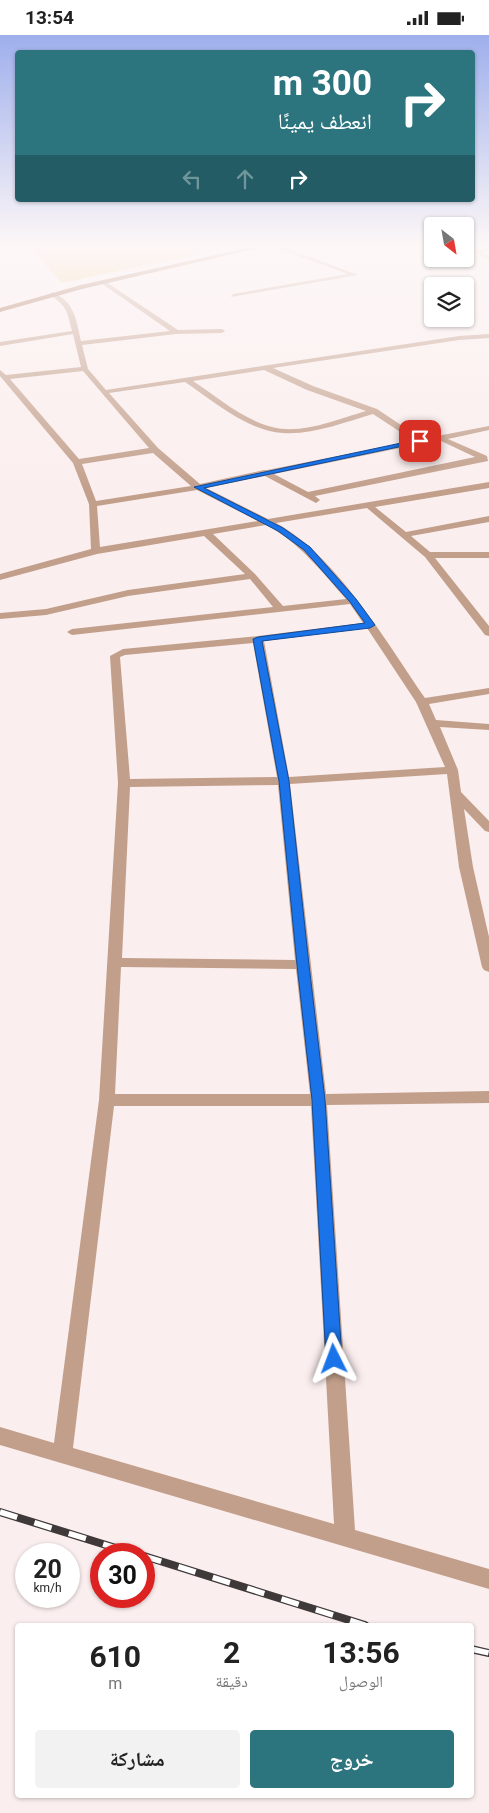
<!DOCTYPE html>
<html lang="ar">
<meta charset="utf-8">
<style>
:root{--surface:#fff;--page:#f2f2f2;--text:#222;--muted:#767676;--accent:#2c747e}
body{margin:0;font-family:Roboto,"Noto Naskh Arabic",sans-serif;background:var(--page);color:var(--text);direction:rtl;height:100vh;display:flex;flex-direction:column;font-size:19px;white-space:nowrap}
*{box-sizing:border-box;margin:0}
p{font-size:16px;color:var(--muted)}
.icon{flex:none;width:28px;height:28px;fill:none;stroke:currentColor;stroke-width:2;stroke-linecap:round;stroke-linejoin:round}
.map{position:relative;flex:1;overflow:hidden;direction:ltr}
.panel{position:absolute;left:15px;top:1588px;width:459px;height:175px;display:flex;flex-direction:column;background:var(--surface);border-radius:5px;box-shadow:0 1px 4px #0004;direction:rtl}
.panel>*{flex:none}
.top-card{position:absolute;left:15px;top:15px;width:460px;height:152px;border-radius:5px;box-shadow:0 1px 4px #0004;direction:rtl;background:#2c747e;color:#fff;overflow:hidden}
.needle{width:32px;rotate:149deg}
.tools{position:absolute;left:424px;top:182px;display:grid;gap:10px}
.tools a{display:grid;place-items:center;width:50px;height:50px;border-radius:5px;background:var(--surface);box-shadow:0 1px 4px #0004;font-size:25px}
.speed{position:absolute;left:15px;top:1508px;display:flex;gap:10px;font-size:25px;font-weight:700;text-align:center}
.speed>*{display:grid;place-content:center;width:65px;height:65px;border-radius:50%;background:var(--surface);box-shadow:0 1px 4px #0004;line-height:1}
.speed small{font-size:12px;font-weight:400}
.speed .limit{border:8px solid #d22;background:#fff;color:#111}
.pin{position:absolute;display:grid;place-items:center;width:42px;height:42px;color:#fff;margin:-21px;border-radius:10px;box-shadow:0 2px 8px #0006}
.me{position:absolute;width:55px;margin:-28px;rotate:357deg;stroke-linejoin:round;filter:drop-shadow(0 0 4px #0008)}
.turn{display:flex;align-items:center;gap:18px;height:105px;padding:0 20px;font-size:22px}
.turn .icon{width:65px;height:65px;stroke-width:2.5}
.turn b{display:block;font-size:35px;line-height:42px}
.lanes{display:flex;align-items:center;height:48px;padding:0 20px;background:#0003;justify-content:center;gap:25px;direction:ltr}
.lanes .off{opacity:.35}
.eta{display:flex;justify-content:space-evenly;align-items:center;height:85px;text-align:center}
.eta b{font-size:30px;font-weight:700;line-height:35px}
.button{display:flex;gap:10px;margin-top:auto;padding:10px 20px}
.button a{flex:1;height:58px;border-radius:5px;background:var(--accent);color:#fff;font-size:20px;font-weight:700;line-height:58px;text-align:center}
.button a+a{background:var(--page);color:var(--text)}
.status{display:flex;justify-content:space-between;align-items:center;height:35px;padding:0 25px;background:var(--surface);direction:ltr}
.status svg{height:14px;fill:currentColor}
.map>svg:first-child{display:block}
.green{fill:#eccc8f}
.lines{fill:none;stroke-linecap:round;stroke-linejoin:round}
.minor{fill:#c29f8b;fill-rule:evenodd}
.primary{fill:#965835;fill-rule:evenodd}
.rail-casing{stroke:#3f3939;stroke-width:8}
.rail{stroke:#fff;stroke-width:5.5;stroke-dasharray:18;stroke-linecap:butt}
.route{fill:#1a73e8;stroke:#114b97}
</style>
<div class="status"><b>13:54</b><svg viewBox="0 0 49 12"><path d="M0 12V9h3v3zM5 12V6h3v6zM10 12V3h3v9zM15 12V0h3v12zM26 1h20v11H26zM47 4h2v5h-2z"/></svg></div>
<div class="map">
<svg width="489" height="1778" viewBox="0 0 489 1778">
<rect width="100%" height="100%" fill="#fbeeee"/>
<path class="green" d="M27,208h156l22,10 -143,30z"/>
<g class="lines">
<path class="minor" d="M268,208h5l85,32 -127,22 2,-3 115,-20 -80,-29z
M489,212v4l-7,1 7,4v4l-16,-9z
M103,245l75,50 44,-1 3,2 -3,2 -46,1 -94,11 6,24 18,21 353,-54 30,-2v4l-30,2 -186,28 40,18 64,23 45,30 67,-13v4l-41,9 39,17 1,5 -173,35 5,4 -4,3 -51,-27 -59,12 62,31 221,-37v6l-114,19 31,25 83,-16v6l-78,14 19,16h59v6h-54l54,68v10l-4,-1 -60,-78 -58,-49 -91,15c59,31 112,121 149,175l64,-10v6l-60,10 7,16 53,4v6l-49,-3 18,43 3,22 28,29v11l-4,-1 -21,-22 9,58 16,70v35l-5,-2 -2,-3 -23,-100 -12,-93 -157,10 36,310 163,-3v12l-162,2 28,425 134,39v20l-489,-144v-18l54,16 45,-343 19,-317 -8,-127 13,-7 135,-13 105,-13 -13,-19 -278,31 -5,-3 5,-3 201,-22 -23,-28 -122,17 -82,19 -46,4v-6l46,-4 82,-19 117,-16 -41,-38 -107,18 -97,26v-6l91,-25 -2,-45 -16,-41 -73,-87v-6l6,5 75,-8 -8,-33 -73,12v-4l72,-11c-5,-20 -5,-25 -22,-36l2,-3c23,10 24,27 29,49l89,-10 -69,-48zM264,335l43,20 59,21c-28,8 -64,24 -94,16 -28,-7 -55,-30 -79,-46zM83,336l66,77 -70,11 -69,-80zM185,347c27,18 64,50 98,51 30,2 62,-11 90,-19l41,27 -147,29h-3l-64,14 -42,-36 -49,-55zM439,405l36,17 -167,35 -34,-18zM153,418l38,33 -95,15 -14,-37zM197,455l61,31 -158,26 -3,-41zM266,490c33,17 55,46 80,74l-63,7 -28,-32 -42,-40zM367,593l49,74 29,65 -156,10 -25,-136zM253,608l24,134 -147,2 -10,-122 5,-2zM278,750l17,175 -173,-2 8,-171zM121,932l175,2 14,125h-195zM114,1071h197l23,418 -261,-76z"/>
<path class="primary" d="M269,208h11l-198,46 -82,23v-4l81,-23z"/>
<g class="rail-casing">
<path id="rail" d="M0,1477l135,42
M144,1521l221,69
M471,1614l18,4"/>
</g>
<use href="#rail" class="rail"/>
</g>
<linearGradient id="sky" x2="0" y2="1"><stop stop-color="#9eafec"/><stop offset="0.46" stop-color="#fdf7f7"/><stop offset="1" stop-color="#fdf7f7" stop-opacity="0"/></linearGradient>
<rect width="489" height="457" fill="url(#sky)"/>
<path class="route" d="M420,404h2v3l-218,46 79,40 27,19 46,52 19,26 -5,3 -108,13 27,140 20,184 16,135 17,259 -2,5 -6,2 -6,-2 -2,-5 -14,-259 -15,-135 -18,-184 -26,-142 5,-2 107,-14 -15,-21 -46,-52 -26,-19 -84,-44z"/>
</svg>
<div class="tools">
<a><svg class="needle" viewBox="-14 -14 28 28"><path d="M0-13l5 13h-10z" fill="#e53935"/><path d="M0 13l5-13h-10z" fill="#767676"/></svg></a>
<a><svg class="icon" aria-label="layers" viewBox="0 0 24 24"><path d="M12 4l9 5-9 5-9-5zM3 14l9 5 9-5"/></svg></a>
</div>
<div class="speed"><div>20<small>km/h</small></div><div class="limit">30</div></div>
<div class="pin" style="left:420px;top:406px;background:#d93025"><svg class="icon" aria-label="arrive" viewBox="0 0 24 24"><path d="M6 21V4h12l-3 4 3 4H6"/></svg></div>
<svg class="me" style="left:334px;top:1324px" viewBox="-20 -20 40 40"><path d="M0-17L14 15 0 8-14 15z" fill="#1a73e8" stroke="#fff" stroke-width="4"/></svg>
<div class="top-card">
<div class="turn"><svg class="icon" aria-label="right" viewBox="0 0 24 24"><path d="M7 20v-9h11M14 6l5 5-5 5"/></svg><div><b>300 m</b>انعطف يمينًا</div></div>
<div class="lanes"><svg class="icon off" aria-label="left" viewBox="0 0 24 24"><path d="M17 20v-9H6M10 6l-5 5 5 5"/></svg><svg class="icon off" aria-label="ahead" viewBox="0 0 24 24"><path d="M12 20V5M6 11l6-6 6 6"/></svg><svg class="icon" aria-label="right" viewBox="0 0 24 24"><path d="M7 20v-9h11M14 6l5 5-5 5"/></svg></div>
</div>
<section class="panel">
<div class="eta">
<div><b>13:56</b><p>الوصول</p></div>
<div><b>2</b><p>دقيقة</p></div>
<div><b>610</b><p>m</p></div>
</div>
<div class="button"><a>خروج</a><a>مشاركة</a></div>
</section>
</div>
